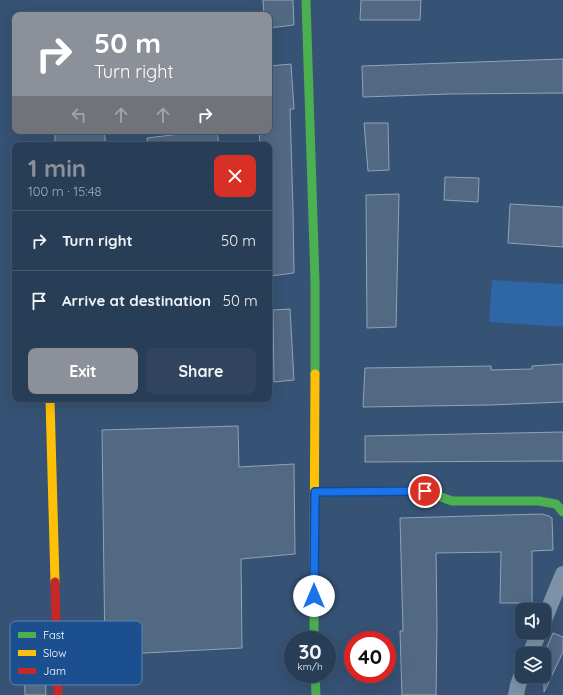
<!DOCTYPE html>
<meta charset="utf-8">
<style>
:root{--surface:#283e57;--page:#30455d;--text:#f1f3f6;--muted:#a5aeba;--line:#44576d;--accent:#8c9099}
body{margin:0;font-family:Quicksand,sans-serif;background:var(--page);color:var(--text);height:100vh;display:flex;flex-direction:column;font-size:15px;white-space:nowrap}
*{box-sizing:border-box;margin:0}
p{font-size:13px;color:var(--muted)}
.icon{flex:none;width:22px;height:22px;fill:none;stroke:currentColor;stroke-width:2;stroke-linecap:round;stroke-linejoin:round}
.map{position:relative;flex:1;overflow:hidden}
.sheet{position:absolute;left:12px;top:142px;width:260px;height:260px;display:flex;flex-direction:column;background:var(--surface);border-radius:8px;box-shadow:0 4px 16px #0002,0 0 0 1px var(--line)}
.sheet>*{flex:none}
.top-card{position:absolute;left:12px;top:12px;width:260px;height:122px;border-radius:8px;box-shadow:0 4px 16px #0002,0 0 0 1px var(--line);background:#8c9099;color:#fff;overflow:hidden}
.tools{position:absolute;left:515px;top:603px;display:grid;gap:8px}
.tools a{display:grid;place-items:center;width:36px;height:36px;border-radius:8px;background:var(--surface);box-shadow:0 4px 16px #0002,0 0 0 1px var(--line);font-size:20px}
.speed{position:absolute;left:284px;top:631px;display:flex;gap:8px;font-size:20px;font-weight:700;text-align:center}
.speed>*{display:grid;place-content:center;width:52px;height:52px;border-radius:50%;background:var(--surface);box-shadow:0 4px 16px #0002,0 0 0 1px var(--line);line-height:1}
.speed small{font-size:10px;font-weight:400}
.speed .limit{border:6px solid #d22;background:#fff;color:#111}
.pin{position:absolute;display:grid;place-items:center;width:34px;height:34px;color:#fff;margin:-17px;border:2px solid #fff;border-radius:50%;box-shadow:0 1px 4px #0007}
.me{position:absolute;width:44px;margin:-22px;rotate:0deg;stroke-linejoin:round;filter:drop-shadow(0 0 3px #0008)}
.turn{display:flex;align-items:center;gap:14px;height:84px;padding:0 16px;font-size:18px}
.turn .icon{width:52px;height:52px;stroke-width:2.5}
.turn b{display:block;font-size:28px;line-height:34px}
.lanes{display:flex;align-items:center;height:38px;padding:0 16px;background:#0003;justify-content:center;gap:20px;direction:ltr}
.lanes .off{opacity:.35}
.round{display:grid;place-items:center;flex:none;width:42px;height:42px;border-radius:8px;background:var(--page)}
.head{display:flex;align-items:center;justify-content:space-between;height:68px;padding:0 16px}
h1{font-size:24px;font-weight:700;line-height:30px;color:var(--accent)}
.button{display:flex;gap:8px;margin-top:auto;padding:8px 16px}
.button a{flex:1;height:46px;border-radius:8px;background:var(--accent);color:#fff;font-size:16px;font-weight:700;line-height:46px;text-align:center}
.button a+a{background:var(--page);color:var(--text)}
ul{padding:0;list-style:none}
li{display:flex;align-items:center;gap:12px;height:60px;padding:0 16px;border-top:1px solid var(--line)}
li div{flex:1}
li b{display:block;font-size:15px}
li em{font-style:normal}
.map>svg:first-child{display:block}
.green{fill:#2f66a5}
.building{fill:#526984;stroke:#92a2b6}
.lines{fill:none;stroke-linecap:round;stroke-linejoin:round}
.street{stroke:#7d92a8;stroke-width:16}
.fast{stroke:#4caf50;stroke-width:9}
.slow{stroke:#ffc107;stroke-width:9}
.jam{stroke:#c62828;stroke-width:9}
.route-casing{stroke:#114b97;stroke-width:10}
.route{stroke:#1a73e8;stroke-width:7}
.key{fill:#1b4f8f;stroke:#5f84b1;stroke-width:1}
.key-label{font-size:11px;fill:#fff}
</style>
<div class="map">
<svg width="563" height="695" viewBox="0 0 563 695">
<rect width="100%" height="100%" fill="#365274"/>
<path class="green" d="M492,280l71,4v43l-74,-5z"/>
<path class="building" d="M263,0h30l1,25 -25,3v-13h-5z
M361,0h60l-1,20h-60z
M563,59v34l-113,1 -87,3 -1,-31z
M291,64l3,45h-4l3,100 1,64 -24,3 -1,-131h-9l-1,-14h10v-65z
M364,123h24l1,47 -21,1z
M55,131h49l2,14h-51z
M205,131h12l2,14h-71l-1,-7z
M445,177l34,1 -1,24 -34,-2z
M399,194l-3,133 -29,1 -1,-133z
M510,204l53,3v40l-55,-4z
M290,309l4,71 -20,2 -1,-72z
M563,364v38l-73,3 -127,2 2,-39 126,-2v4l41,-1v-3z
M238,426l1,41 55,-3 1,90 -54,5 1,89 -137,7 -3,-225z
M563,432v29l-198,1v-26z
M542,514l7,2 3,2 1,32 -21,1v52h-32l1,-51 -65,1 1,72 -1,70h-34l-2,-64h3l-3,-113z
M553,633l10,4v15l-19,40v-38z
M44,646l2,49h-21l-1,-29h6l-1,-19z"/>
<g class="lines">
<path class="street" d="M544,620l19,-46
M530,654l9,-22
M516,695l2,-10 4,-11"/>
<path class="fast" d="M306,0l9,282v92
M315,492l110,-1 27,10h87l17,3 7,8
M314,640v-72
M315,674l1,21"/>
<path class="slow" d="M50,399l5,183
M314,568l1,-194"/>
<path class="jam" d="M55,582l3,113"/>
</g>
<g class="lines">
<g class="route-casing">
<path id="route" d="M314,596l1,-104 110,-1"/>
</g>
<use href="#route" class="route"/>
</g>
<rect x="10" y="621" width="132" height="64" rx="6" class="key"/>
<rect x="18" y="632" width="18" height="6" fill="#4caf50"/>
<rect x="18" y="650" width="18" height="6" fill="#ffc107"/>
<rect x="18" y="668" width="18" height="6" fill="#c62828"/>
<g class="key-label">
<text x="43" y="639">Fast</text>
<text x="43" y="657">Slow</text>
<text x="43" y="675">Jam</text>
</g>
</svg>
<div class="tools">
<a><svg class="icon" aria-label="sound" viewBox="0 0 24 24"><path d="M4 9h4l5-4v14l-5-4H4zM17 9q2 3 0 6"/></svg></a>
<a><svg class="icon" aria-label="layers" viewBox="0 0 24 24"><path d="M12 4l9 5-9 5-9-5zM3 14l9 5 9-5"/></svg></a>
</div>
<div class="speed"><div>30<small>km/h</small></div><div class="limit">40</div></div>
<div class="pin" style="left:425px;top:491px;background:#d93025"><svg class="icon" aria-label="arrive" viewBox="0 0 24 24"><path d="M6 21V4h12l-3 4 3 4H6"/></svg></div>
<svg class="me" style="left:314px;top:596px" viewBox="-20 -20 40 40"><circle r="19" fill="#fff"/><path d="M0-13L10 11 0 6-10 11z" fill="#1a73e8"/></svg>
<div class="top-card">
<div class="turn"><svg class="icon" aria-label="right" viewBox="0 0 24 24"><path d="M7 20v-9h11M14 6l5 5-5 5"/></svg><div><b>50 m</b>Turn right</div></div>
<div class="lanes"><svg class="icon off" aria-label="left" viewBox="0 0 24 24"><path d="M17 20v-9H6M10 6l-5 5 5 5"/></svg><svg class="icon off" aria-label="ahead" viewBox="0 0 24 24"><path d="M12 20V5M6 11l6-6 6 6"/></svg><svg class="icon off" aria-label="ahead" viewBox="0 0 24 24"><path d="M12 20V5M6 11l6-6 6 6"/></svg><svg class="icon" aria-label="right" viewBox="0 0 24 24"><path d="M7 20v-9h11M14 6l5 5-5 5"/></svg></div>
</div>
<section class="sheet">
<div class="head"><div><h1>1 min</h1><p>100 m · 15:48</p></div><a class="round" style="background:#d93025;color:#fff"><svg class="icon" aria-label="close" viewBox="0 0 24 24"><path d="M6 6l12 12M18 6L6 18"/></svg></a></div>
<ul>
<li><svg class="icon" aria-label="right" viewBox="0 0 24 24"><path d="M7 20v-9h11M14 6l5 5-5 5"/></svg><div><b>Turn right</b></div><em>50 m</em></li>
<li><svg class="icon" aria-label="arrive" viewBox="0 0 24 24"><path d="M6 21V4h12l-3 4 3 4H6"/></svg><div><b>Arrive at destination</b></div><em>50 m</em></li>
</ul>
<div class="button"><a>Exit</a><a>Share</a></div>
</section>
</div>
